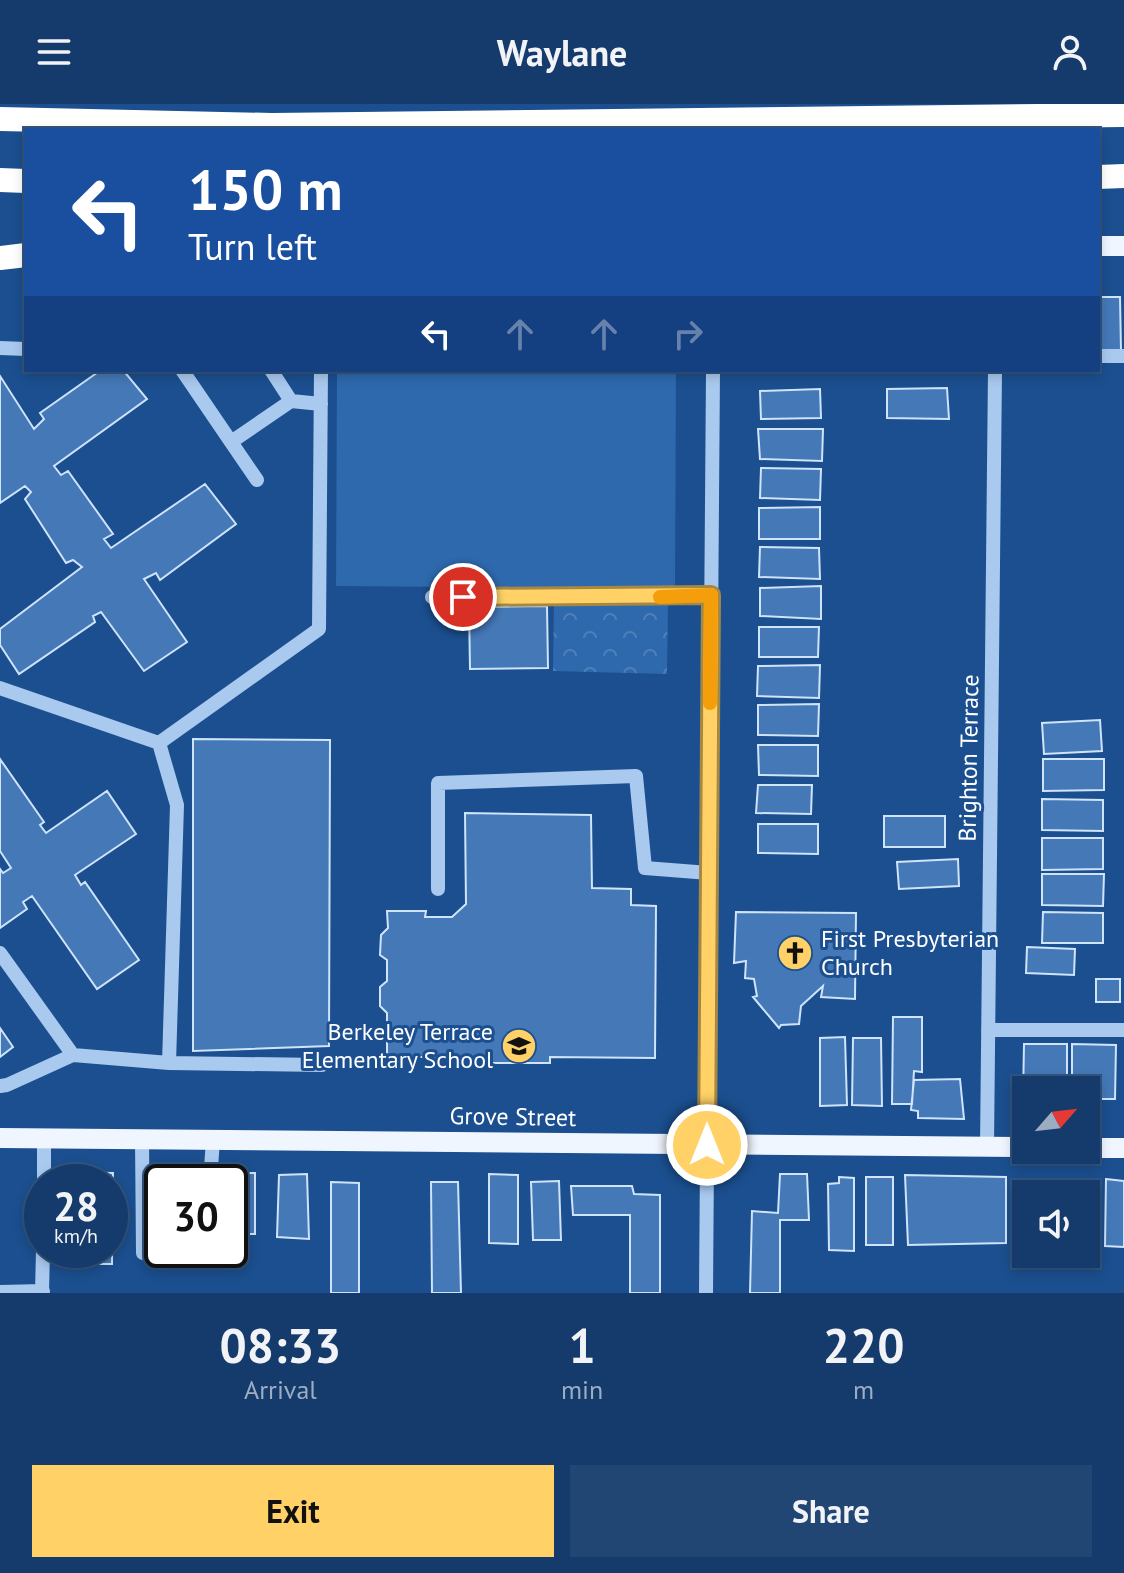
<!DOCTYPE html>
<style>
:root{--surface:#143b6b;--page:#214673;--text:#f1f3f6;--muted:#9dadc1;--line:#33557e;--accent:#ffd166}
body{margin:0;font-family:"PT Sans",sans-serif;background:var(--page);color:var(--text);height:100vh;display:flex;flex-direction:column;font-size:30px;white-space:nowrap}
*{box-sizing:border-box;margin:0}
p{font-size:26px;color:var(--muted)}
.icon{flex:none;width:44px;height:44px;fill:none;stroke:currentColor;stroke-width:2;stroke-linecap:round;stroke-linejoin:round}
.map{position:relative;height:1189px;overflow:hidden}
.sheet{display:flex;flex-direction:column;background:var(--surface);flex:1}
.sheet>*{flex:none}
.banner{position:absolute;left:24px;top:24px;width:1076px;height:244px;border-radius:0px;box-shadow:0 4px 12px #0003,0 0 0 2px var(--line);background:#1a4fa0;color:#fff;overflow:hidden}
.needle{width:52px;rotate:62deg}
.tools{position:absolute;left:1012px;top:972px;display:grid;gap:16px}
.tools a{display:grid;place-items:center;width:88px;height:88px;border-radius:0px;background:var(--surface);box-shadow:0 4px 12px #0003,0 0 0 2px var(--line);font-size:40px}
.speed{position:absolute;left:24px;top:1060px;display:flex;gap:16px;font-size:40px;font-weight:700;text-align:center}
.speed>*{display:grid;place-content:center;width:104px;height:104px;border-radius:50%;background:var(--surface);box-shadow:0 4px 12px #0003,0 0 0 2px var(--line);line-height:1}
.speed small{font-size:20px;font-weight:400}
.speed .limit{border:4px solid #111;border-radius:12px;background:#fff;color:#111}
.pin{position:absolute;display:grid;place-items:center;width:68px;height:68px;color:#fff;margin:-34px;border:4px solid #fff;border-radius:50%;box-shadow:0 2px 8px #0007}
.me{position:absolute;width:88px;margin:-44px;rotate:0deg;stroke-linejoin:round;filter:drop-shadow(0 0 6px #0008)}
.turn{display:flex;align-items:center;gap:28px;height:168px;padding:0 32px;font-size:36px}
.turn .icon{width:104px;height:104px;stroke-width:2.5}
.turn b{display:block;font-size:56px;line-height:68px}
.lanes{display:flex;align-items:center;height:76px;padding:0 32px;background:#0003;justify-content:center;gap:40px;direction:ltr}
.lanes .off{opacity:.35}
.eta{display:flex;justify-content:space-evenly;align-items:center;height:136px;text-align:center}
.eta b{font-size:48px;font-weight:700;line-height:56px}
.cta{display:flex;gap:16px;margin-top:auto;padding:16px 32px}
.cta a{flex:1;height:92px;border-radius:0px;background:var(--accent);color:#111;font-size:32px;font-weight:700;line-height:92px;text-align:center}
.cta a+a{background:var(--page);color:var(--text)}
header{display:flex;justify-content:space-between;align-items:center;height:104px;padding:0 32px;background:var(--surface);font-size:36px;font-weight:700}
.map>svg:first-child{display:block}
.park{fill:url(#park-crowns)}
.garden{fill:#2e69ad}
.building{fill:#4478b7;stroke:#cfe3fa;stroke-width:2}
.lines{fill:none;stroke-linecap:round;stroke-linejoin:round}
.minor{stroke:#a9c9ee;stroke-width:14}
.major{stroke:#f0f6ff;stroke-width:20}
.highway{stroke:#fff;stroke-width:24}
.route-casing{stroke:#a68842;stroke-width:20}
.route{stroke:#ffd166;stroke-width:14}
.slow{stroke:#f59e0b;stroke-width:14}
.labels{text-anchor:middle;stroke-width:6;stroke-linejoin:round;paint-order:stroke}
.street-label{font-size:24px;fill:#fff;stroke:#1b4f8f}
.poi-label{font-size:24px;fill:#fff;stroke:#1b4f8f;text-anchor:start}
</style>
<header><svg class="icon" aria-label="menu" viewBox="0 0 24 24"><path d="M4 6h16M4 12h16M4 18h16"/></svg>Waylane<svg class="icon" aria-label="person" viewBox="0 0 24 24"><circle cx="12" cy="8" r="4"/><path d="M4 21q1-7 8-7t8 7"/></svg></header>
<div class="map">
<svg width="1124" height="1189" viewBox="0 0 1124 1189">
<defs>
<pattern id="park-crowns" width="20" height="18" patternUnits="userSpaceOnUse" patternTransform="scale(2)"><rect width="20" height="18" fill="#2e69ad"/><path d="M2 6a3 3 0 1 1 6 0M12 15a3 3 0 1 1 6 0" fill="none" stroke="#4d80b9"/></pattern>
</defs>
<rect width="100%" height="100%" fill="#1b4f8f"/>
<path class="park" d="M554,497l114,1 -1,72 -114,-3z"/>
<path class="garden" d="M337,266h339l-1,219 -339,-3z"/>
<path class="building" d="M1098,193h22l1,54h-23z
M101,266h22l24,29 -93,67 7,9 7,-4 45,63 -9,5 7,9 94,-64 31,40 -76,56 -4,-7 -12,6 43,63 -43,29 -43,-59 -8,4 2,6 -76,52 -19,-29v-16l82,-62 -9,-7 -7,3 -41,-64 6,-7 -6,-6 -25,17v-127l34,53 10,-10 -4,-6z
M947,284l2,31 -62,-1v-29z
M820,285l1,29 -60,1 -1,-28z
M758,325h65l-1,32 -62,-2z
M761,364l60,1 -1,31 -60,-2z
M820,403v32h-61v-31z
M760,443l59,1 1,31 -61,-2z
M821,482v33l-61,-3v-28z
M547,502l1,62 -78,1 -1,-62z
M759,523h60l-1,30h-59z
M820,561l-1,33 -62,-2 1,-30z
M819,600l-1,32 -60,-1v-30z
M1100,616l2,31 -58,3 -2,-31z
M193,635l137,1 -1,306 -136,5z
M758,641h60v31l-59,-1z
M0,655l44,63 -4,3 6,8 61,-42 29,43 -61,41 6,10 4,-3 54,78 -42,29 -65,-93 -9,6 4,7 -27,19v-59l3,4 8,-5 -11,-17z
M1043,655h61v31l-61,1z
M758,681h54l-1,29 -55,-1z
M1042,695l61,1v31l-61,-1z
M465,709l126,2 1,73 39,1v16l25,1 -1,152 -105,-1v6h-59v-6h-104v-44l-7,-7v-19l7,-6v-21l-7,-5 1,-20 7,-7 -1,-17h39l-1,6h27l14,-13z
M884,712h61v31h-61z
M758,720h60v30l-60,-1z
M1042,734h61v31l-61,1z
M958,755l1,27 -60,3 -2,-27z
M1042,770h62l-1,32 -61,-1z
M736,808l120,1 -1,86 -34,-2 2,-11 -22,20 -2,18 -18,1 -2,3 -26,-31 4,-1 -3,-17 -9,-1 1,-17 -12,2z
M1043,808l60,1v30h-61z
M1027,843l48,2 -1,26 -48,-2z
M1096,875h24v23h-24z
M893,913h29v55l-8,-1 -2,33h-20z
M0,924l13,19 -13,10z
M845,933l2,68 -27,1v-68z
M853,934h28l1,68 -30,-1z
M1024,940h43v46h-41v8h-3z
M1072,940l44,1 -1,54h-29v-9h-14z
M960,975l4,40 -46,-1v-7l-7,-1 3,-30z
M70,1068l43,1 -1,91h-43v-14h41v-68h-41z
M154,1068h44v10h-36v53l-8,-1z
M212,1069h43v61h-25v-52h-18z
M307,1070l2,65 -32,-2 2,-62z
M489,1070l29,1v69l-29,-1z
M780,1070h27l2,46h-29v73h-30l2,-82 26,2z
M905,1071l101,2v66l-98,2z
M839,1073l15,1v73l-25,-1 -1,-66 11,-1z
M866,1073h27v68h-27z
M1106,1075l18,2v66l-19,-1z
M1066,1076h28l-1,78 -29,1v-5h22v-60h-21z
M559,1077l2,59h-28l-2,-58z
M331,1078l28,1v110h-28z
M431,1078h27l3,111h-29z
M571,1082h61l2,8 26,1v98h-30v-78h-57z"/>
<g class="lines">
<path class="minor" d="M0,244l26,1
M1098,252h26
M182,266l49,72
M271,266l20,31
M257,376l-26,-38 60,-41 30,3
M432,493h247l32,-2
M0,584l159,55 18,62 -8,258 153,2
M159,639l160,-114 2,-259
M438,785v-106l198,-7 9,92 64,5
M0,849l73,102
M988,926h136
M0,982l7,-1 66,-30 96,8
M142,1035l1,114 63,-3
M987,1043l8,-777
M44,1078v-43
M210,1078l3,-42
M0,1188l43,-1
M42,1189l1,-43
M706,1189l7,-923"/>
<path class="major" d="M1098,142h26
M0,1034l1026,9
M1086,1044h38"/>
<path class="highway" d="M0,15l272,6 852,-10
M1098,73l26,-1
M0,76l26,1
M0,154l26,-3"/>
</g>
<g class="lines">
<g class="route-casing">
<path id="route" d="M463,493l248,-2 -4,550"/>
</g>
<use href="#route" class="route"/>
<path class="slow" d="M660,493l51,-2 -1,108"/>
</g>
<defs>
<g id="church-disc" transform="scale(1.8)"><circle r="9.5" fill="#ffd166" stroke="#1b4f8f"/><path d="M-1.2-6h2.4v3.5h3.3v2.4h-3.3V6h-2.4V-.1h-3.3v-2.4h3.3Z" fill="#111"/></g>
<g id="school-disc" transform="scale(1.8)"><circle r="9.5" fill="#ffd166" stroke="#1b4f8f"/><path d="M0-5L7-2L0 1L-7-2ZM-4 1L0 2.5L4 1V4Q0 6-4 4Z" fill="#111"/></g>
</defs>
<g fill-rule="evenodd">
<use href="#church-disc" x="795" y="849"/>
<use href="#school-disc" x="519" y="942"/>
</g>
<g class="labels">
<g class="street-label">
<text transform="translate(969 654) rotate(-89)" y="8">Brighton Terrace</text>
<text transform="translate(513 1013) rotate(1)" y="8">Grove Street</text>
</g>
<g class="poi-label">
<text x="821" y="843">First Presbyterian<tspan x="821" dy="28">Church</tspan></text>
<text x="493" y="936" text-anchor="end">Berkeley Terrace<tspan x="493" dy="28">Elementary School</tspan></text>
</g>
</g>
</svg>
<div class="tools">
<a><svg class="needle" viewBox="-14 -14 28 28"><path d="M0-13l5 13h-10z" fill="#e53935"/><path d="M0 13l5-13h-10z" fill="#9dadc1"/></svg></a>
<a><svg class="icon" aria-label="sound" viewBox="0 0 24 24"><path d="M4 9h4l5-4v14l-5-4H4zM17 9q2 3 0 6"/></svg></a>
</div>
<div class="speed"><div>28<small>km/h</small></div><div class="limit">30</div></div>
<div class="pin" style="left:463px;top:493px;background:#d93025"><svg class="icon" aria-label="arrive" viewBox="0 0 24 24"><path d="M6 21V4h12l-3 4 3 4H6"/></svg></div>
<svg class="me" style="left:707px;top:1041px" viewBox="-20 -20 40 40"><circle r="17" fill="#ffd166" stroke="#fff" stroke-width="3"/><path d="M0-11L8 9 0 5-8 9z" fill="#fff"/></svg>
<div class="banner">
<div class="turn"><svg class="icon" aria-label="left" viewBox="0 0 24 24"><path d="M17 20v-9H6M10 6l-5 5 5 5"/></svg><div><b>150 m</b>Turn left</div></div>
<div class="lanes"><svg class="icon" aria-label="left" viewBox="0 0 24 24"><path d="M17 20v-9H6M10 6l-5 5 5 5"/></svg><svg class="icon off" aria-label="ahead" viewBox="0 0 24 24"><path d="M12 20V5M6 11l6-6 6 6"/></svg><svg class="icon off" aria-label="ahead" viewBox="0 0 24 24"><path d="M12 20V5M6 11l6-6 6 6"/></svg><svg class="icon off" aria-label="right" viewBox="0 0 24 24"><path d="M7 20v-9h11M14 6l5 5-5 5"/></svg></div>
</div>
</div>
<section class="sheet">
<div class="eta">
<div><b>08:33</b><p>Arrival</p></div>
<div><b>1</b><p>min</p></div>
<div><b>220</b><p>m</p></div>
</div>
<div class="cta"><a>Exit</a><a>Share</a></div>
</section>
